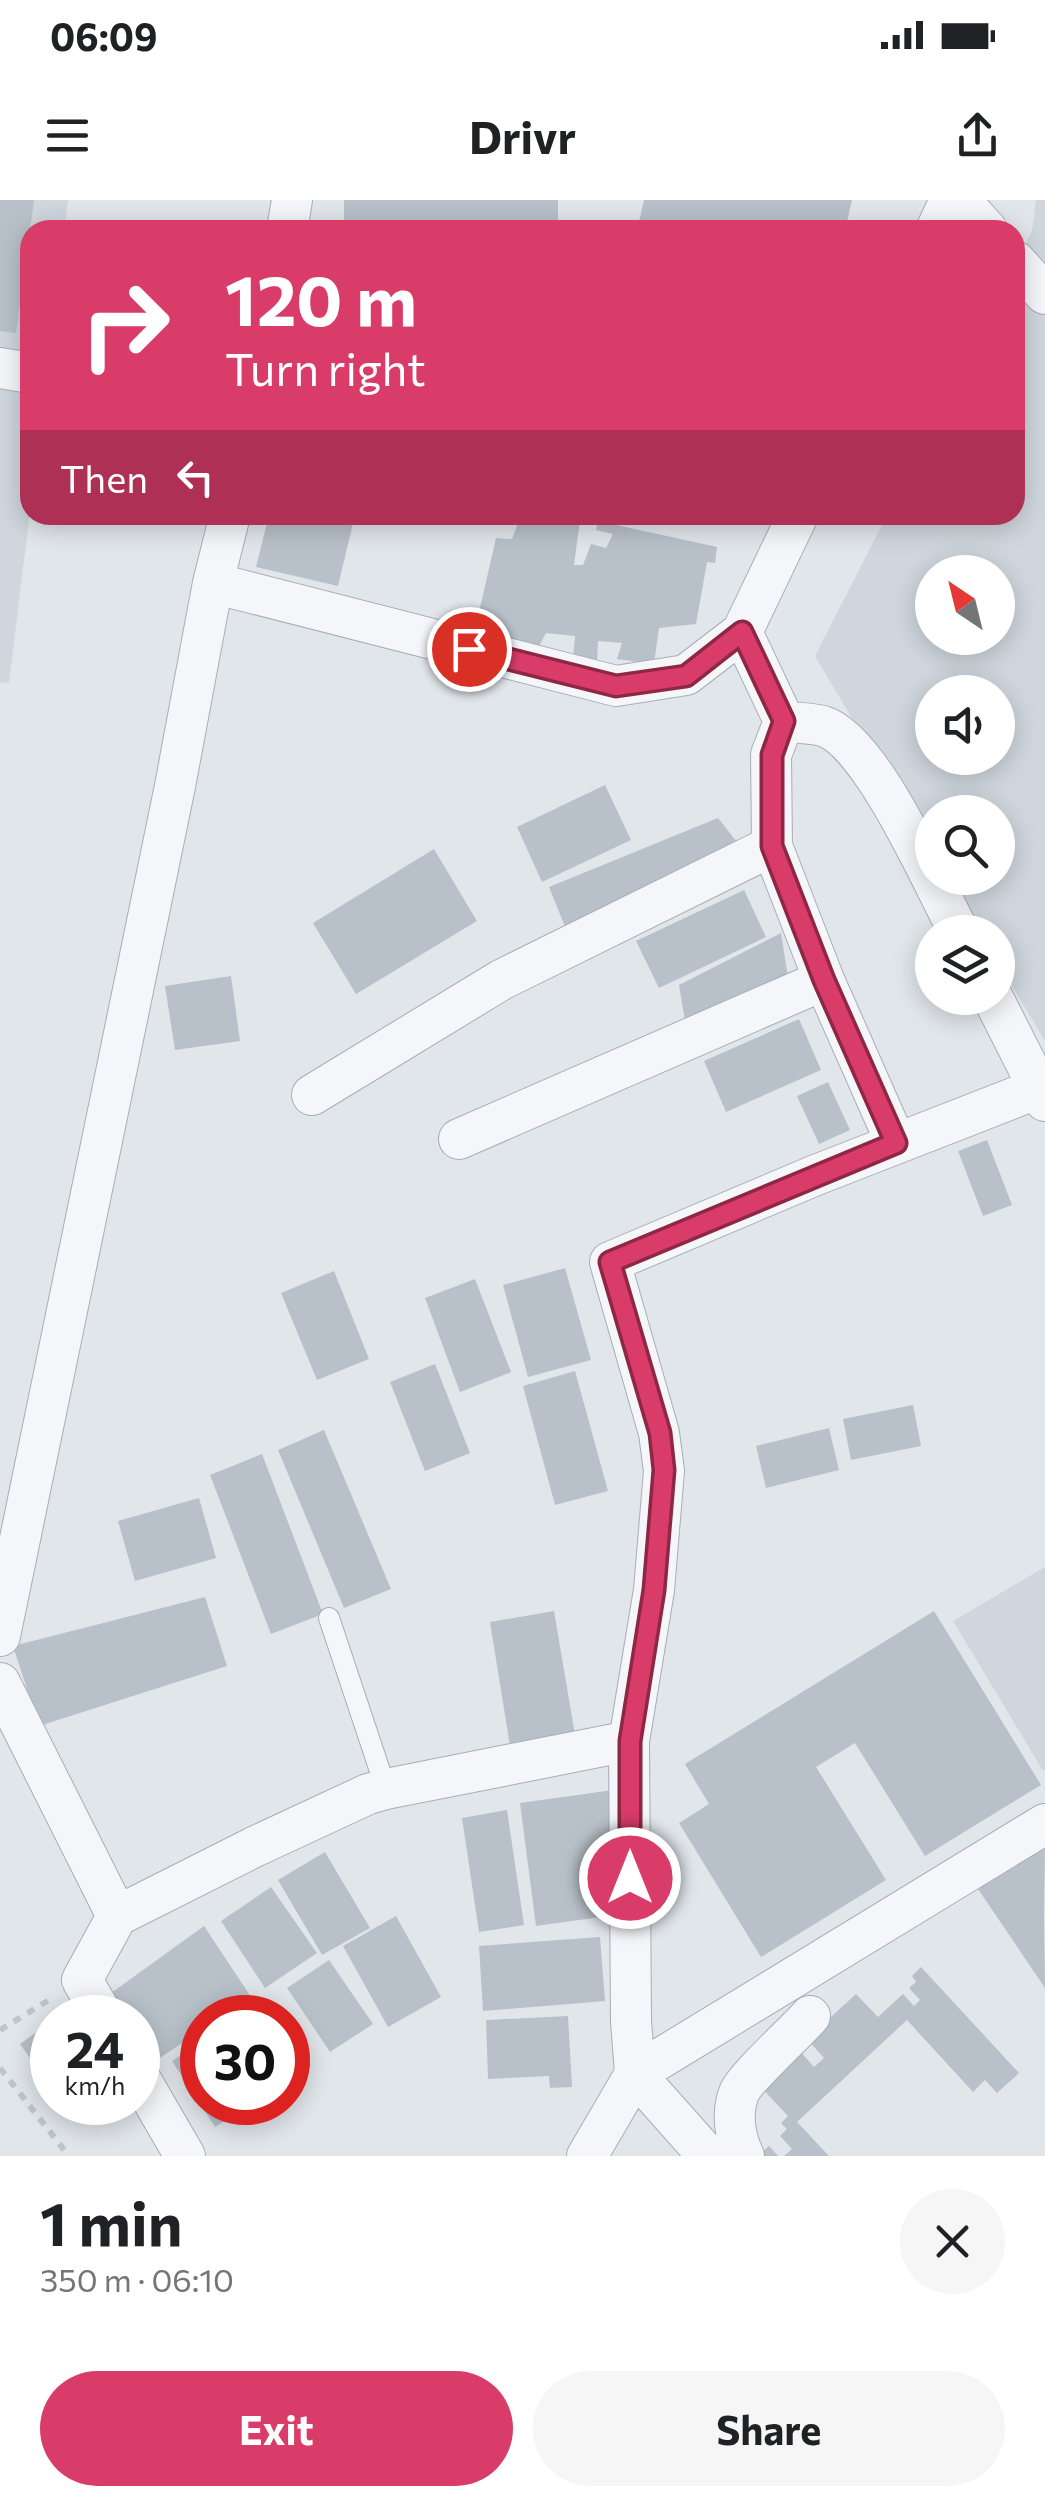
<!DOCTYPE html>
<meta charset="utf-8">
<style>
:root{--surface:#fff;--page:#f6f6f6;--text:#202124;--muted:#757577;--accent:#da3c69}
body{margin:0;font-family:Commissioner,sans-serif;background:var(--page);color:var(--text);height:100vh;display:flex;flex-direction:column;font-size:38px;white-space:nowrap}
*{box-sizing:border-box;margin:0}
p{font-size:32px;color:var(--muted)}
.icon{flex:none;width:55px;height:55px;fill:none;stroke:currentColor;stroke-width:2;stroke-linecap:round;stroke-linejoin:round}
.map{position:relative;height:1956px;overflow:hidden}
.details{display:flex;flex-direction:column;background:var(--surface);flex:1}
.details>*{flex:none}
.banner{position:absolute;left:20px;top:20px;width:1005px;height:305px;border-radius:30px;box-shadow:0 5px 25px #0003;background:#da3c69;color:#fff;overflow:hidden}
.needle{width:65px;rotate:325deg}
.controls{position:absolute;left:915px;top:355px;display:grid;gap:20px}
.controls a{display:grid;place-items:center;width:100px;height:100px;border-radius:50%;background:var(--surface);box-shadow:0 5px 25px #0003;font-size:50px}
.speed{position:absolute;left:30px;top:1795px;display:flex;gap:20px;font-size:50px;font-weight:700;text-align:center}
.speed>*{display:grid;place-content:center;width:130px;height:130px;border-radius:50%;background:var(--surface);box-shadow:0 5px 25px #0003;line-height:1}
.speed small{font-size:25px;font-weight:400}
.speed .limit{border:15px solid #d22;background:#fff;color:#111}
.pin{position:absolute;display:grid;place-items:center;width:85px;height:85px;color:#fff;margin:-42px;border:5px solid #fff;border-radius:50%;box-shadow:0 2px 10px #0007}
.me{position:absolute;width:110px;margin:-55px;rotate:0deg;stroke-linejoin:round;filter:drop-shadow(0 0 8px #0008)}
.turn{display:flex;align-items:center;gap:35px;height:210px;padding:0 40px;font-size:45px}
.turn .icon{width:130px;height:130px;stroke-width:2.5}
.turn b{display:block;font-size:70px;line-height:85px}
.then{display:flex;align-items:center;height:95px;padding:0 40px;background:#0003;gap:20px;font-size:38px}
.round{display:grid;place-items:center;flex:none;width:105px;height:105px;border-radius:52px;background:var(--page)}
.summary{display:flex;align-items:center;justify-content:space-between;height:170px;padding:0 40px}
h1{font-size:60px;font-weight:700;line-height:75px}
.action{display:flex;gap:20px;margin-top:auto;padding:20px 40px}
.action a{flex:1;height:115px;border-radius:60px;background:var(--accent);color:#fff;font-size:40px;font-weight:700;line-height:115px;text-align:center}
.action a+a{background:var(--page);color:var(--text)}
.status{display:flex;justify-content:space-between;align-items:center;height:70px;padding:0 50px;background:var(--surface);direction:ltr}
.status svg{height:28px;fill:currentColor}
header{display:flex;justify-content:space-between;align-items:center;height:130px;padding:0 40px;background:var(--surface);font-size:45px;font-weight:700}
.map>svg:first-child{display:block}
.built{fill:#cfd6dd;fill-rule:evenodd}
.building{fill:#b8c0c9}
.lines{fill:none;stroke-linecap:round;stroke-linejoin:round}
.lane-casing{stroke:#a6aeb6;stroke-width:22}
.street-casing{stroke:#a6aeb6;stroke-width:42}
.path{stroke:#bfc4ca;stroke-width:6;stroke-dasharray:8 8;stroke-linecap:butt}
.lane{stroke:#f4f6f9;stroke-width:20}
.street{stroke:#f4f6f9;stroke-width:40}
.route-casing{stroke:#8e2744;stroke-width:25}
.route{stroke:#da3c69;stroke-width:18}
</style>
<div class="status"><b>06:09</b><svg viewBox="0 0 49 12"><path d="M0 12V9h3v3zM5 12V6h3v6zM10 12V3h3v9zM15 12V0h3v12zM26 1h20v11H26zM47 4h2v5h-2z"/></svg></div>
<header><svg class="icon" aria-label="menu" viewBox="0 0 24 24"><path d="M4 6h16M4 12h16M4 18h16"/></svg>Drivr<svg class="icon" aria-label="share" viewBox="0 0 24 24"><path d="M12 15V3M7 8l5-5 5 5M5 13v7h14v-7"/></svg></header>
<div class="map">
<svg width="1045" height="1956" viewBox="0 0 1045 1956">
<rect width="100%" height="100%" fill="#e1e6eb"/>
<path class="built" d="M0,0h68l-4,30h-34v281l-21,172 -9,-1z
M1036,0h9v841l-47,-79v-30h-18l-33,-54h51v-66h-66v41l-117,-197 72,-141h128v-250l17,-34zM932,372h66v66h-66zM932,492h66v66h-66z
M1045,1367v202l-2,2 -90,-150z"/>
<path class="building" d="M0,0h34l-18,133 -16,-2z
M344,0h214v30h-214z
M644,0h208l-7,30h-208z
M269,315h86l-17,71 -82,-19z
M521,315h42l17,5 -6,45h9l8,-21 15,4 7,-14 -17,-4 2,-9 119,26 -2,16 -8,-1 -11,62 -37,4 -5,36 -37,-5 5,-16 -24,-2 -1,21 -24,-3 2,-23 -29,-3 -9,17 -49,-5 9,-21 -20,-3 19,-83 16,1z
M605,585l26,55 -89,42 -25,-55z
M718,618l19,24 -165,102 -23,-57z
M434,649l43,72 -121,73 -43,-71z
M744,690l22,47 -107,51 -23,-47z
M781,733l7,44 -103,44 -6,-36z
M231,776l9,65 -65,9 -10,-64z
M799,819l22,51 -95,42 -22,-51z
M828,882l22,48 -31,14 -22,-48z
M987,940l25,65 -29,11 -25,-65z
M565,1068l26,92 -63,17 -25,-92z
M334,1071l35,88 -52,21 -36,-87z
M475,1079l36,93 -51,20 -35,-94z
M435,1164l35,89 -45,18 -35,-89z
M575,1171l33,120 -53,14 -32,-119z
M913,1205l8,41 -70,14 -8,-41z
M829,1228l10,42 -73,18 -10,-42z
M324,1230l67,159 -47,19 -66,-158z
M262,1254l61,160 -52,20 -61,-159z
M199,1298l17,60 -81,23 -17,-60z
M205,1397l22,69 -188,60 -26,-80z
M554,1411l21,124 -65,11 -20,-124z
M934,1411l107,174 -116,71 -70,-113 -39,24 70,113 -125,77 -82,-134 30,-19 -24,-40z
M613,1590l16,123 -93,13 -16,-123z
M507,1610l17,115 -45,7 -17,-114z
M1045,1643l-1,74 1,71 -67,-99z
M325,1652l45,76 -48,27 -44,-75z
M271,1687l46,66 -52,35 -44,-67z
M396,1716l45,81 -53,30 -45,-81z
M204,1726l47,71 -30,21h-19v12l-50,33 -14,-22v-23h-17l-14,-22z
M600,1737l5,64 -122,10 -4,-65z
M329,1760l44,64 -43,28 -43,-64z
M921,1767l98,106 -22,20 -12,-13 -12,12 -66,-72 -110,102 32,34h-45l8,-7 -12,-13 7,-7 -6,-6 7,-7 -29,-31 39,-36 16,18 10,-9 -17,-19 49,-45 22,23 25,-23 11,12 6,-6 -11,-12 7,-6 -4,-6z
M268,1799l12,19h-40z
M74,1806l7,12h-23z
M568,1816l4,71 -22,1 -1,-12 -61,3 -2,-59z
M52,1821v68l-32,-45z
M288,1829l23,37 -23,15z
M202,1841v61h52l-39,25 -43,-66z
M769,1946l9,10h-20z"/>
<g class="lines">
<g class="lane-casing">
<path id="lane" d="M329,1418l57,171"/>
</g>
<g class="street-casing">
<path id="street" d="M960,0l27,30
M287,30l5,-30
M936,30l14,-30
M1015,61l30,33
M0,168l30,5
M213,383l403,103 70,-11 56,-43 56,-117
M742,432l42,89 -13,34 1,91 52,134 72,163
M784,521c12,2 27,2 39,5 49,15 111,160 136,206
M993,798l52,103
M312,895l189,-115 271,-134
M459,939l365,-159
M0,1436l175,-850 38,-203 17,-68
M0,1483l117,233
M104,1818l-22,-38 35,-64 137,-69 114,-53 18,-5 243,-48
M138,1875l47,81
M587,1956l48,-82 410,-250
M708,1956l-73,-82 -4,-53 -2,-280 25,-151 10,-119 -5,-38 -49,-171 206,-87 223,-87
M744,1956c-9,-19 -13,-43 -5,-63 5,-14 58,-62 71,-77"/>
</g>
<path class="path" d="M0,1830l54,-33
M0,1868l69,88"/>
<use href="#lane" class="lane"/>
<use href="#street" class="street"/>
</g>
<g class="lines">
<g class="route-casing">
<path id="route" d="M469,449l147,37 70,-10 56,-44 42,89 -12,34v91l52,134 72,163 -286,119 50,171 4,37 -10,120 -24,151v137"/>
</g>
<use href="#route" class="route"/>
</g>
</svg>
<div class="controls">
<a><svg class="needle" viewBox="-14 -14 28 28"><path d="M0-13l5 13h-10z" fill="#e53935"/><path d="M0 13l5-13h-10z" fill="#757577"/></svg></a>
<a><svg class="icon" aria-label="sound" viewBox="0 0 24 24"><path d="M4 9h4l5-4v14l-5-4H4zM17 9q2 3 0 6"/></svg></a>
<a><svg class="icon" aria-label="search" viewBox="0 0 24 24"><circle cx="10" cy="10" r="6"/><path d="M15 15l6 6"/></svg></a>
<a><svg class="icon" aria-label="layers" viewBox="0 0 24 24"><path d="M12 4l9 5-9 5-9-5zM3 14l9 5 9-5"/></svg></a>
</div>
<div class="speed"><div>24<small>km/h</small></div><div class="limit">30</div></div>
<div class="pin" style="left:469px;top:449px;background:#d93025"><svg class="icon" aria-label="arrive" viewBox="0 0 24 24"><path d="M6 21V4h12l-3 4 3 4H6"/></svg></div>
<svg class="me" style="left:630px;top:1678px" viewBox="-20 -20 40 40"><circle r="17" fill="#da3c69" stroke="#fff" stroke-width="3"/><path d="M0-11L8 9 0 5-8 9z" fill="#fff"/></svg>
<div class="banner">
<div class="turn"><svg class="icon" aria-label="right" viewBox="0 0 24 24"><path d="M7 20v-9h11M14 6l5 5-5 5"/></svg><div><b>120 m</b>Turn right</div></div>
<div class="then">Then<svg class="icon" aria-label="left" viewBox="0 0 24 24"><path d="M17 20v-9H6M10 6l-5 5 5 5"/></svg></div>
</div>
</div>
<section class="details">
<div class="summary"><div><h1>1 min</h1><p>350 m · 06:10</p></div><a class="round"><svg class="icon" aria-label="close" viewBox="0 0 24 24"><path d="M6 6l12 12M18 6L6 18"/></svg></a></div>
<div class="action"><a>Exit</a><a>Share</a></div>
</section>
